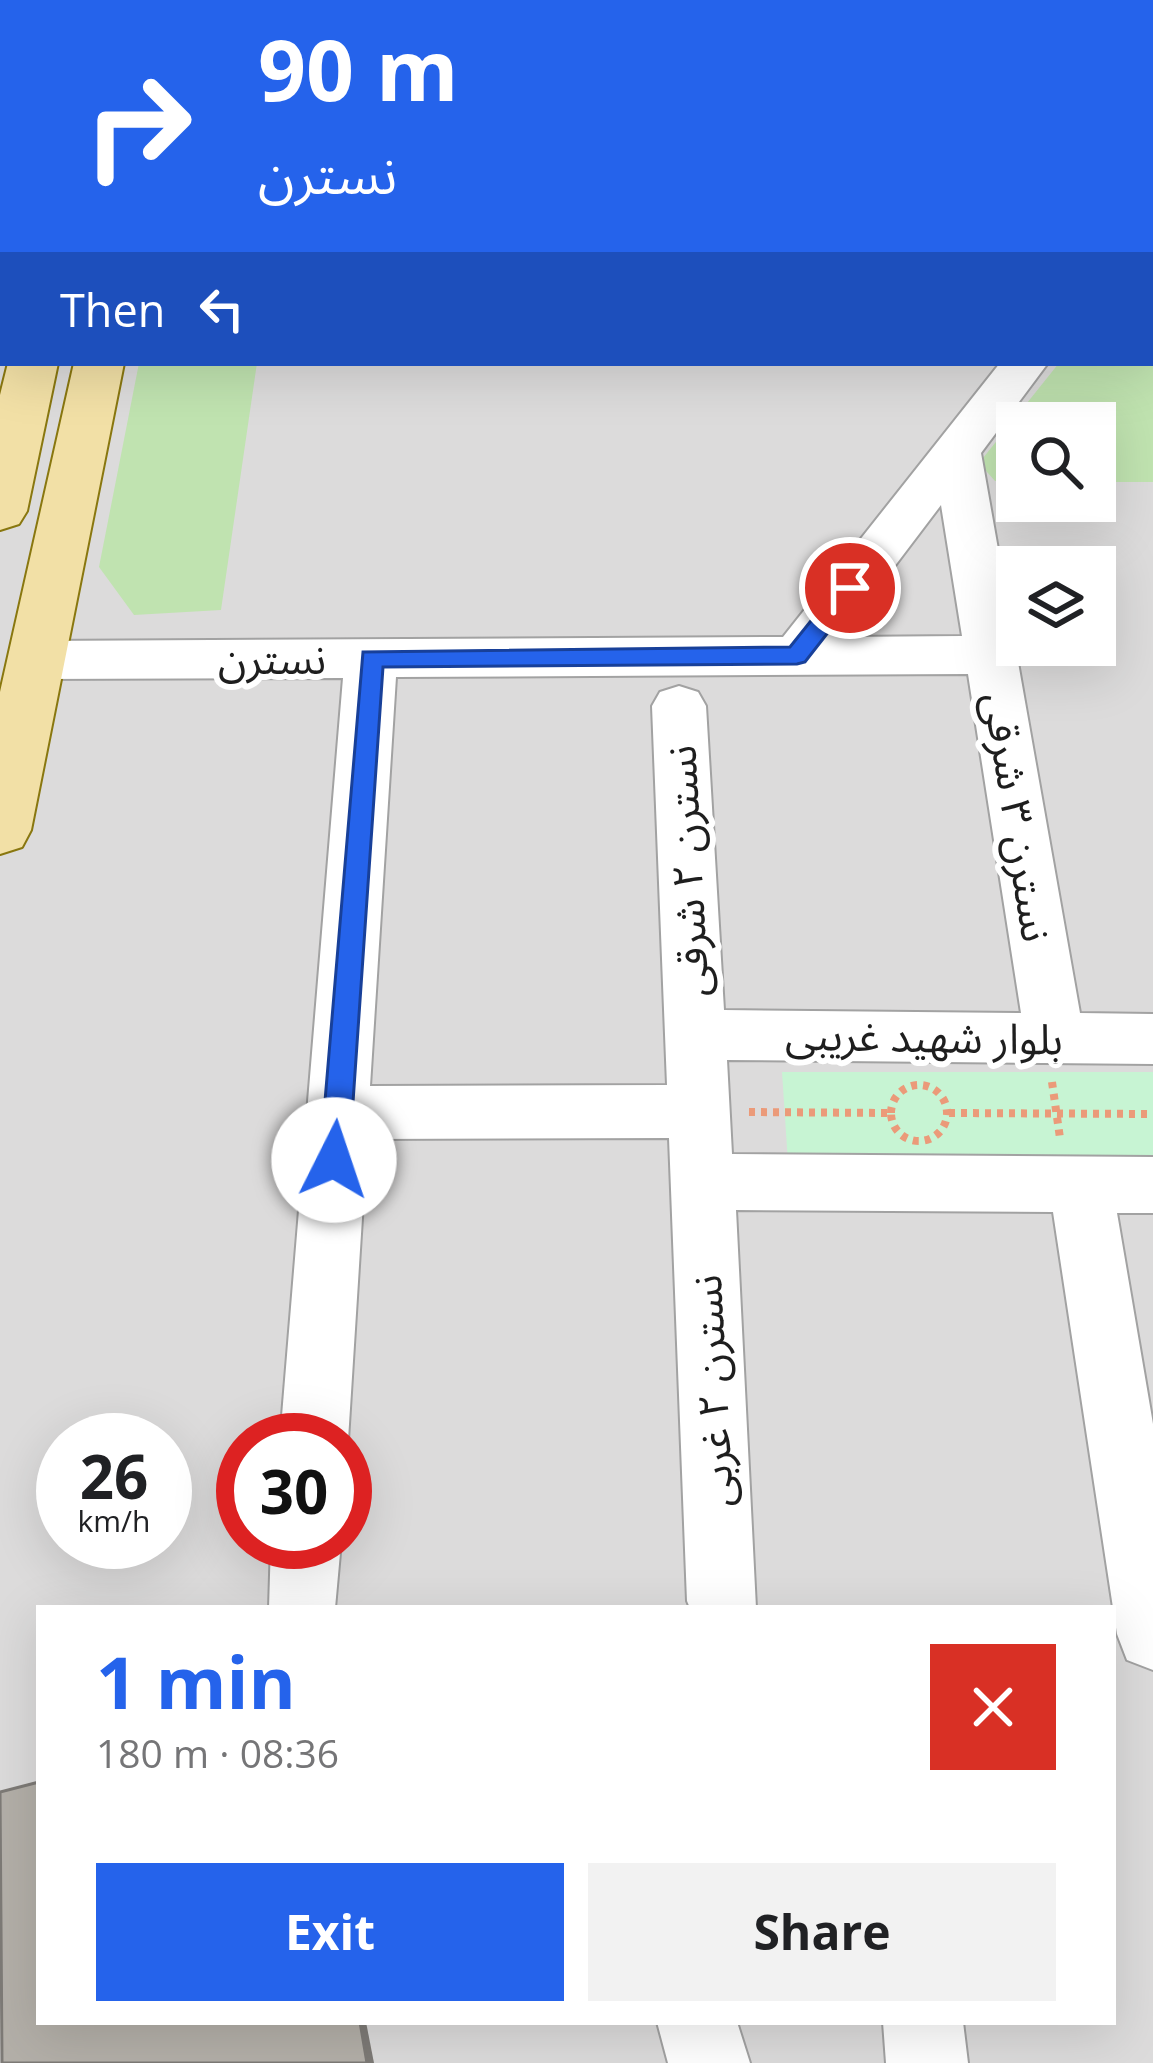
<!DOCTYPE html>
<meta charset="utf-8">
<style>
:root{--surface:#fff;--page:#f2f2f2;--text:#202124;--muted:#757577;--accent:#2563eb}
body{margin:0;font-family:"Open Sans","Noto Sans Arabic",sans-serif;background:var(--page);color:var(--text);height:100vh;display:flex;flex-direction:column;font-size:45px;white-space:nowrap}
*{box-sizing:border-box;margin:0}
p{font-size:39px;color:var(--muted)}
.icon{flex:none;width:66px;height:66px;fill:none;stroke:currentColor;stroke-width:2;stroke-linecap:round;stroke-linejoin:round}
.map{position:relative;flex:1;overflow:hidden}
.sheet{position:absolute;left:36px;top:1605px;width:1080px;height:420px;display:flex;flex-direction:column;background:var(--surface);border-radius:0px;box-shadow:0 12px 48px #0002}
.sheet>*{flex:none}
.hud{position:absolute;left:0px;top:0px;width:1155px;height:366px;box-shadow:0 12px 48px #0002;background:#2563eb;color:#fff;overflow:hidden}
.controls{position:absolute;left:996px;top:402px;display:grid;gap:24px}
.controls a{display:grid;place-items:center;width:120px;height:120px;border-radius:0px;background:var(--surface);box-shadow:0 12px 48px #0002;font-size:60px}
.speed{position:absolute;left:36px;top:1413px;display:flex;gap:24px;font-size:60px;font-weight:700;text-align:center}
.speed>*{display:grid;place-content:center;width:156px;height:156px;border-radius:50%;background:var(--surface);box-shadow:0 12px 48px #0002;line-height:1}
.speed small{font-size:30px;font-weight:400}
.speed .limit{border:18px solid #d22;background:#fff;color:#111}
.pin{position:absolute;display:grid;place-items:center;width:102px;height:102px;color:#fff;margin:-51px;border:6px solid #fff;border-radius:50%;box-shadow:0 3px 12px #0007}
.me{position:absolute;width:132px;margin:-66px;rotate:4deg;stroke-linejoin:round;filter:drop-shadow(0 0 9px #0008)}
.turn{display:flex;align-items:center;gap:42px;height:252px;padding:0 60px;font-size:54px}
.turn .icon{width:156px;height:156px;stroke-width:2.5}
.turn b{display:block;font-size:84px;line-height:102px}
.then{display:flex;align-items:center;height:114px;padding:0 60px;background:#0003;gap:24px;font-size:45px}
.round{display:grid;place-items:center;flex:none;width:126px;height:126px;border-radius:0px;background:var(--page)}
.summary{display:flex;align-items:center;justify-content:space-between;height:204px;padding:0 60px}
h1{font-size:72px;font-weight:700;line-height:90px;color:var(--accent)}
.button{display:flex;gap:24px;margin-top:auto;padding:24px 60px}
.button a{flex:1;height:138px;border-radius:0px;background:var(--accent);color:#fff;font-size:48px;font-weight:700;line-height:138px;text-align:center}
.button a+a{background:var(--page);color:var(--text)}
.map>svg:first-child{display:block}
.residential{fill:#dcdbdb;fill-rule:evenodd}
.grass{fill:#c0e3b0}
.forest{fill:#a3c99e}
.park{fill:#c7f4d3}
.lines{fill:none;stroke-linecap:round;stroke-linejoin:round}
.minor-casing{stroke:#a2a2a2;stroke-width:4}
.major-casing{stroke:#89770f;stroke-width:4}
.path{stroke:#eb9a79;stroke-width:8;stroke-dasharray:6 6;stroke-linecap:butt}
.minor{fill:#fff;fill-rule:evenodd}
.major{fill:#f2e0a6;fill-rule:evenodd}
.shaded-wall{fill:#7d7a76}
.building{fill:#b3afa8;stroke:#7d7a76;stroke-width:3}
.route{fill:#2563eb;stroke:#184099;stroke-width:3}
.labels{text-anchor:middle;stroke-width:12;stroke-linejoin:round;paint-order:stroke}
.street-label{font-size:42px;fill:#1e1e1e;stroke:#fff}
</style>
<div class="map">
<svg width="1153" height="2063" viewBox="0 0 1153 2063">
<rect width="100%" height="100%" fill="#eeede5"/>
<path class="residential" d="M0,0h1153v2063h-1153zM3,3h1149v360h-1149zM1017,423h78v78h-78zM1017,567h78v78h-78zM63,1440h102v102h-102zM243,1440h102v102h-102zM39,1608h1074v414h-1074z"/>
<path class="grass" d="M1153,325v157h-58v-59h-78v58h-22l-16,-18 80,-100h93z
M139,363h118l-36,247 -87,5 -35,-48z"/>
<path class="forest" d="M227,0h450l-5,3z"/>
<path class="park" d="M782,1072h371v90l-365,1z"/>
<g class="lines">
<g class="minor-casing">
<path id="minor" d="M0,30h3v24h-3z
M1152,282h1v29h-1z
M1000,363h48l-67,90 99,560 73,1v50l-426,-4 5,94 421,3v56h-36l36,211v246l-26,-10 -10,-26 -64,-422 -317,-2 20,398h-66l-3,-7 -18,-463 -302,1 -19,301 -3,7v-7h-65l63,-762 -307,1 -19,-5 -7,-14 7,-14 19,-5 747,-4zM941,505l21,131 -121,1zM968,674l53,339 -297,-3 -18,-304 -8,-14 -19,-6 -19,6 -8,14 15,379 -297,1 26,-409z
M271,1542h70l-6,66h-66z
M657,2022h80l13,41h-82z
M883,2022h80l5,41h-82z"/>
</g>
<g class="major-casing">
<path id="major" d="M157,0h42v3h-42z
M8,363h50l-31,148 -8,13 -19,6v-135z
M74,363h50l-93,467 -9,17 -22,7v-162z"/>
</g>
<path class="path" d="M1052,1082l8,56
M891 1113a28 28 0 1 1 56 0a28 28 0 1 1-56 0Z
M749,1112l139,1
M949,1113l204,1"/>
<use href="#minor" class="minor"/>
<use href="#major" class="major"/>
</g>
<path class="shaded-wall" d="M360,2022h6l8,41h-7z"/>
<path class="building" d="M660,0h78l9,3h-90z
M933,0h104l-3,3h-104z
M39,1782v240h321l7,41h-365l-2,-271z"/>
<path class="route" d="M850,580l12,8 -4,6 -53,68 -8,2 -414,3 -34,493 -15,12 -10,-3 -4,-9 43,-508 427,-5 52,-65z"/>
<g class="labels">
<g class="street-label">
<text x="272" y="674">نسترن</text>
<text transform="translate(1018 817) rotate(81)" y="15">نسترن ۳ شرقی</text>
<text transform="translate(687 871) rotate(-93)" y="15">نسترن ۲ شرقی</text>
<text transform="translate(924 1037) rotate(1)" y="15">بلوار شهید غریبی</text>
<text transform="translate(712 1391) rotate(-93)" y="15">نسترن ۲ غربی</text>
</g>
</g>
</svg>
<div class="controls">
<a><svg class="icon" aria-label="search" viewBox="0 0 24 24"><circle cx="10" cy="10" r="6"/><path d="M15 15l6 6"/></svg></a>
<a><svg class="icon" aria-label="layers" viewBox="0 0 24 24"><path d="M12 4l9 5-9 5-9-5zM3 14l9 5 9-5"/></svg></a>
</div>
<div class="speed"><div>26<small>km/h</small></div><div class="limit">30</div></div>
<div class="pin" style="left:850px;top:588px;background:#d93025"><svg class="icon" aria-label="arrive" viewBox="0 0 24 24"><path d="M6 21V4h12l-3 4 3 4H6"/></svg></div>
<svg class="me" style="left:334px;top:1160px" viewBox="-20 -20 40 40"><circle r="19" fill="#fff"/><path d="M0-13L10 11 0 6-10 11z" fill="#2563eb"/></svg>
<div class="hud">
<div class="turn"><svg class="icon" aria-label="right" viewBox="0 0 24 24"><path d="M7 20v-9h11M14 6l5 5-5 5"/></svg><div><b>90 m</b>نسترن</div></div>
<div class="then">Then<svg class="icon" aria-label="left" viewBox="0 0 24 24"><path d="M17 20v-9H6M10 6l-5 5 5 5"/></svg></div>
</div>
<section class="sheet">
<div class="summary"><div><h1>1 min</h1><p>180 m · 08:36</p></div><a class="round" style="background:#d93025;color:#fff"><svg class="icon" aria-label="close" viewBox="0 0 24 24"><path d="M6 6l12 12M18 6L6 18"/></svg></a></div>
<div class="button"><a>Exit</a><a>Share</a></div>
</section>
</div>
